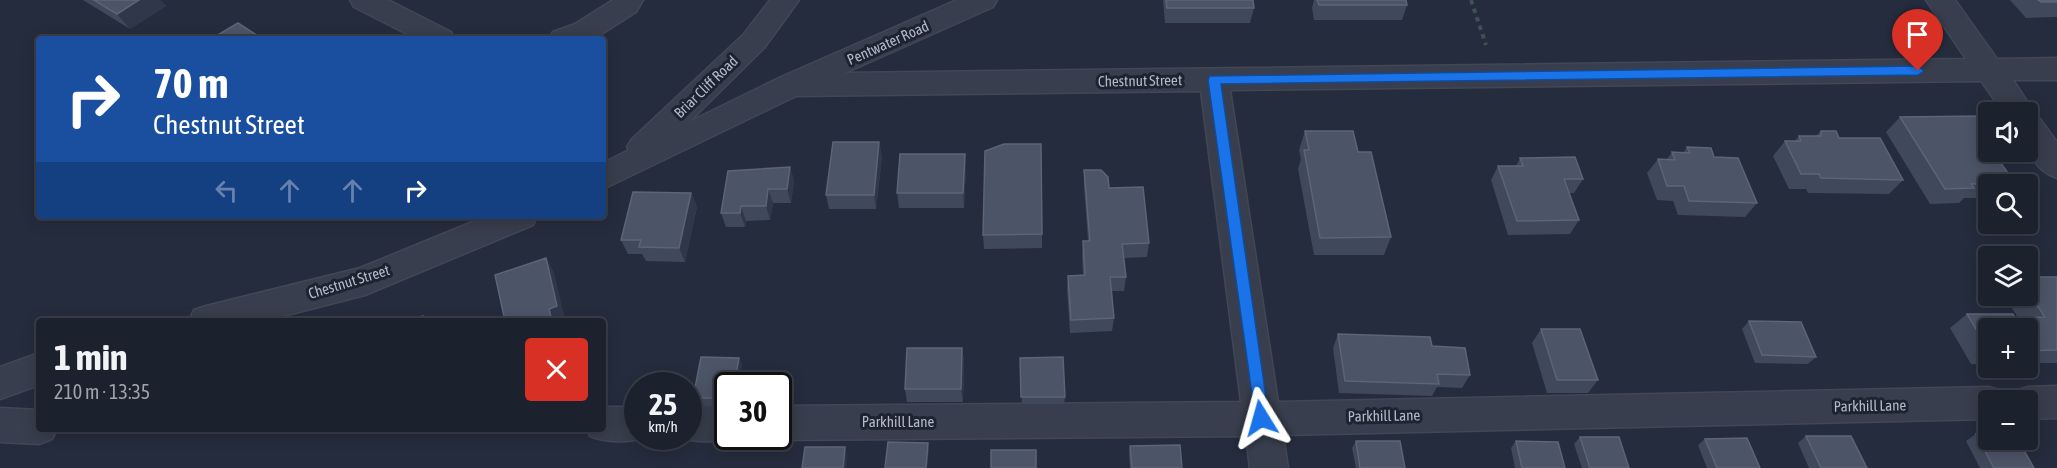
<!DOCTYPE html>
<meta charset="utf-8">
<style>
:root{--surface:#1c212e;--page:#252936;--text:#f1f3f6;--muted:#a0a3aa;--line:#3a3e4a}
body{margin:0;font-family:"Asap Condensed",sans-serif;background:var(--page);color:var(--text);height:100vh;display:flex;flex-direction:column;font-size:22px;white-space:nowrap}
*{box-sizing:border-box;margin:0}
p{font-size:20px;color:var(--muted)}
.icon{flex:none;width:33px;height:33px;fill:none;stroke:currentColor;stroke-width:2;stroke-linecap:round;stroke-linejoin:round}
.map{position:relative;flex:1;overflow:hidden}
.side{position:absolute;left:36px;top:318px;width:570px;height:114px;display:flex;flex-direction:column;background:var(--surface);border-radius:6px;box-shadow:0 3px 15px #0003,0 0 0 2px var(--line)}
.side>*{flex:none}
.hud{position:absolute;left:36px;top:36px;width:570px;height:183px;border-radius:6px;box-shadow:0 3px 15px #0003,0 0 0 2px var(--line);background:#1a4fa0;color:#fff;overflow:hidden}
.tools{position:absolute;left:1978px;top:102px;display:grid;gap:12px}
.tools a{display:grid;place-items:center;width:60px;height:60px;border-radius:6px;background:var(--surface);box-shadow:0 3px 15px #0003,0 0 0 2px var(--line);font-size:30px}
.speed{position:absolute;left:624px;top:372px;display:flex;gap:12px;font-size:30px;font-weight:700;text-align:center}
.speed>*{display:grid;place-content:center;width:78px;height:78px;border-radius:50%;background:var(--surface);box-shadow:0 3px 15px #0003,0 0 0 2px var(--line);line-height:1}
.speed small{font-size:15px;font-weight:400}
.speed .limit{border:3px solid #111;border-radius:9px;background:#fff;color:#111}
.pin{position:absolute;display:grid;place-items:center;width:51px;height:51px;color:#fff;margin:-62px -26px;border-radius:50% 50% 50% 0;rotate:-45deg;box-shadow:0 0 6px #0007}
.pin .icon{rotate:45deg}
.me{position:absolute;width:66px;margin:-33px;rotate:352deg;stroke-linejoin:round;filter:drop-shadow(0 0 4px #0008)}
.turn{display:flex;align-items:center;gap:21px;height:126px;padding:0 18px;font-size:27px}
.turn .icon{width:78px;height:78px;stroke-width:2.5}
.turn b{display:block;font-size:42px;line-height:51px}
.lanes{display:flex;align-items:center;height:57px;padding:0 18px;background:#0003;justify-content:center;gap:30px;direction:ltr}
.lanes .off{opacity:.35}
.round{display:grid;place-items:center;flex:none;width:63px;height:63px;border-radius:6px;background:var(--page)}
.summary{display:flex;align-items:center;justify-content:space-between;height:102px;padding:0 18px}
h1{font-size:36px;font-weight:700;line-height:45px}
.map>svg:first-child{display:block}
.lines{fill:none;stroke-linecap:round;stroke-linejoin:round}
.minor-casing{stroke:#424756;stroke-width:3}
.path{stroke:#405156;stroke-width:4;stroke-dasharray:4.5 4.5;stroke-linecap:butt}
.minor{fill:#383e4d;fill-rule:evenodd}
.wall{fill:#40485b}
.shaded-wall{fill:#30374a}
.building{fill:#4c5467;stroke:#5c6476;stroke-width:1.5}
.route{fill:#1a73e8;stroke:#114b97;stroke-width:1.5}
.labels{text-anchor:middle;stroke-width:6;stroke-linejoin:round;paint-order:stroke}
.street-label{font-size:15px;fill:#b4b9c8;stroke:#1e2332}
</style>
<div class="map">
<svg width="2057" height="468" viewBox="0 0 2057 468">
<rect width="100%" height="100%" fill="#252c3d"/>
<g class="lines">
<g class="minor-casing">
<path id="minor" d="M350,0h38l63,32 4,7h-38l-63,-32z
M613,0h30l-7,12 -41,26 -46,1 4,-7 22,-8z
M770,0h29l-35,48 -75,74 92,-45 176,-77h40l-4,7 -148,66 1121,-14 -40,-59h29l42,59 60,-1v22h-44l21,32 -2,4 7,2 18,24v36c-31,-10 -29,-39 -29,-66h-25l-22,-31 -751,9 48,312 711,-15 13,4 4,9h-17v19l-706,16 5,33h-38l-4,-32 -468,4 -9,-4h9v-30l463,-4 -40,-311 -405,5 -193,93v-26l26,-13 -2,-3 5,-8 112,-105z
M487,216h50l-4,9 -168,70 -101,26h-75l5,-11 12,-4 154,-38z
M39,353v32l-39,14v-32z
M2057,386v32l-29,1v-19h-17l4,-9 13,-4z
M728,406v30h9c-18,7 -43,7 -60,0h11v-29z
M603,407h35v29h11c-18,7 -41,7 -59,0l-3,-7h16z
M0,408l39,2v19h18l-5,10 -13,5 -39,-2z"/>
</g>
<path class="path" d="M1471,0l15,45"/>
<use href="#minor" class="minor"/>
</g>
<path class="wall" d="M83,0h77l6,6 -36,23z
M1163,0h90l1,8 -4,15h-85z
M1314,0h92l1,5 -5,15h-88l-2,-12z
M2010,0h47v17l-31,1z
M1900,117l89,35h13l-5,5 18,26 -2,1h-24v14h-25l-5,5 -29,1 -44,-72z
M1305,131l53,21 33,85 -7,18h-70l-16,-86 3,-10 -2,-9z
M1821,131l18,7 64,42 -14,14 -81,-1 -2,-4h-17l-16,-33 12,-15h10l4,-5h17z
M879,142l3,15 -6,52h-47l-3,-14z
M1687,147l27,10 43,46 -12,14 -67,-2 -5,-14 -16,-1 -10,-27 11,-14h9l5,-7 11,1z
M1520,158l63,21 -9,14h-5l10,27 -9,14 -62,1 -17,-55 7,-14h18z
M790,167l4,14 -3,22h-18l-3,17 -24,1 -1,6h-19l-5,-14z
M966,168l-2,40h-65l-2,-15z
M1084,170l25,18 40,55 -2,14 -23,1 2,19 -2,14h-12l2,27 -2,13 -42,2 -3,-44 1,-13 15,-1 -1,-20 1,-14h5l-4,-56z
M691,193l6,14 -12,55 -39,-1 -4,-7h-14l-7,-14z
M1042,234v14l-58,1 -1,-14z
M2028,277h29v86h-29v-35h-39v36h-18l-21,-36 17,-14 51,4 -13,-22h23z
M1749,321l67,36 -8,7 -53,-1 -13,-34z
M1541,329l57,51 -10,13h-41l-15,-50z
M1338,334l94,12 38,29 -8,13 -25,-1 -5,9 -93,-3 -6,-45z
M962,348l2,13 -1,41h-56l-2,-13z
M739,358l3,7 -14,21v19h-32l-3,-7z
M1020,358l45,39 -1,7h-42z
M1976,434l58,34h-54l-14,-27z
M1806,436l61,32h-58l-11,-25z
M1580,437l49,31h-47l-8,-24z
M1705,439l55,29h-53l-9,-23z
M1356,441l49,27h-49l-4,-20z
M1516,441l49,27h-50l-4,-20z
M1130,446l52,22h-52l-1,-15z"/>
<path class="shaded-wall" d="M139,0h21l6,6 -36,23 -13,-15z
M879,142l3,15 -6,52 -2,-14z
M965,154l1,14 -2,40 -1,-15z
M790,167l4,14 -3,22 -4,-14z
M768,189l5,14 -3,17 -4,-14z
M691,193l6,14 -12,55 -6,-14z
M741,206l5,15 -1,6 -5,-14z
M546,258l8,14 11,47 -4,2h-9l-3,-12z
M962,348l2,13 -1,41 -2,-13z
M739,358l3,7 -4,21h-4z
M928,443l1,7 -2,18h-1z
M845,447l2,7 -1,14h-3z"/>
<path class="building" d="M94,0h45l-22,14z
M1166,0h87l1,8h-87z
M1317,0h89l1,5h-88z
M2038,0h19v2h-16z
M238,23l25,16h-52z
M1980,116l9,13v23h4l22,31 -44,1 3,4 -29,1 -45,-72z
M1305,131h48l5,21h13l20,85 -71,1 -16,-88h5z
M1821,131h15l3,7h41l23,42 -82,-2 -2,-4h-18l-16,-33h16l-2,-5h22z
M833,142h46l-5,53h-48z
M1004,144h37l1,90 -59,1 2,-84z
M1687,147l24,1 3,9 24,1 19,45 -68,-2 -5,-15h-17l-9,-27 17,1 -3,-8 18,1z
M900,154h65l-2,39h-66z
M1575,157l8,22h-19l15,41 -62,1 -19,-55h25l-3,-8z
M790,167l-3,22h-19l-2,17h-25l-1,7h-19l7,-42z
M1084,170h17l7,7 1,11 34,-1 6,56 -27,1 4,33h-16l4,41 -43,2 -3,-44 17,-1 -2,-34h7z
M633,192l58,1 -12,55 -40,-1 2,-7h-20z
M546,258l11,48 -8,3 3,12h-47l-10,-46z
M2028,277h29v73l-29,1v-23h-39v23l-22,-37h46l2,4 30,-1 -17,-25z
M423,316l2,5h-17z
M1749,321l52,1 15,35 -54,-2z
M1541,329h39l18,51h-41z
M1338,334l92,3 2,9 33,2 5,27 -33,-1 2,10 -94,-3z
M907,348h55l-1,41h-56z
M701,357l38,1 -5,28h-6v12h-35z
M1063,357l2,40h-44l-1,-39z
M1976,434h13v6h29l16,28h-40z
M1806,436h45l16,32h-46z
M1580,437h39l10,31h-39z
M1747,438l13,30h-43l-12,-29z
M1356,441h44l5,27h-45z
M1516,441l42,1 7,26h-43z
M888,442l40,1 -2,25h-41z
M1180,445l2,23h-50l-2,-22z
M805,447h40l-2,21h-41z
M991,450h45v18h-45z"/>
<path class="route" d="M1918,66l6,5 -6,4 -697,9 48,334 -3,5 -5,2 -5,-2 -48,-343 2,-4z"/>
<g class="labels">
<g class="street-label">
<text transform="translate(888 43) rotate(-24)" y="5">Pentwater Road</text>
<text transform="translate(1140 81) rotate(-1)" y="5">Chestnut Street</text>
<text transform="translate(706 87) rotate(-44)" y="5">Briar Cliff Road</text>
<text transform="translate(349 282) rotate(-17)" y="5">Chestnut Street</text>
<text transform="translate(1870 406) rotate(-1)" y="5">Parkhill Lane</text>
<text transform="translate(1384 416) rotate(-1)" y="5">Parkhill Lane</text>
<text x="898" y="427">Parkhill Lane</text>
</g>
</g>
</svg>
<div class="tools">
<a><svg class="icon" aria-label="sound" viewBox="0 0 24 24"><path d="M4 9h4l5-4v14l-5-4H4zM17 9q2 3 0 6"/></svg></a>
<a><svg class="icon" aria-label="search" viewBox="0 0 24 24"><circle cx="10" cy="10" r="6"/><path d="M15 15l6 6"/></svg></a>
<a><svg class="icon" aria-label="layers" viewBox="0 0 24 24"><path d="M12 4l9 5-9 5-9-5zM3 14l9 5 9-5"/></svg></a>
<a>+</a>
<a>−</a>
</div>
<div class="speed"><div>25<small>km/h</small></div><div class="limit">30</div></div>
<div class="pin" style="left:1918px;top:71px;background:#d93025"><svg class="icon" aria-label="arrive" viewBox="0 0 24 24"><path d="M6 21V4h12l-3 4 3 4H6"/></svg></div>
<svg class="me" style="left:1261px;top:418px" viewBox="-20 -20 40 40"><path d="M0-17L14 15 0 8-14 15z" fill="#1a73e8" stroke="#fff" stroke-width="4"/></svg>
<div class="hud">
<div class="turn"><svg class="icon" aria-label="right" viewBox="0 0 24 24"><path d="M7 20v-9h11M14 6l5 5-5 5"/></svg><div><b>70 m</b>Chestnut Street</div></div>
<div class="lanes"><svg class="icon off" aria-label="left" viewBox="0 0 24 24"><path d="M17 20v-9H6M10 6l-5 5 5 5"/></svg><svg class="icon off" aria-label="ahead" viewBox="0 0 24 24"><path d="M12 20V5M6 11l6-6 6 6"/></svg><svg class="icon off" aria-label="ahead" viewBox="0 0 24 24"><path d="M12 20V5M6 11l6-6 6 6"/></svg><svg class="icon" aria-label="right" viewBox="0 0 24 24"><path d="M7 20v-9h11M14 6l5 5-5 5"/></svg></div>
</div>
<section class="side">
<div class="summary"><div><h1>1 min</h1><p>210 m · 13:35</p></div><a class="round" style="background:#d93025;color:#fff"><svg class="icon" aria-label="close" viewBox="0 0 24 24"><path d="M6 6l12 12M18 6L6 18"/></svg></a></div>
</section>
</div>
